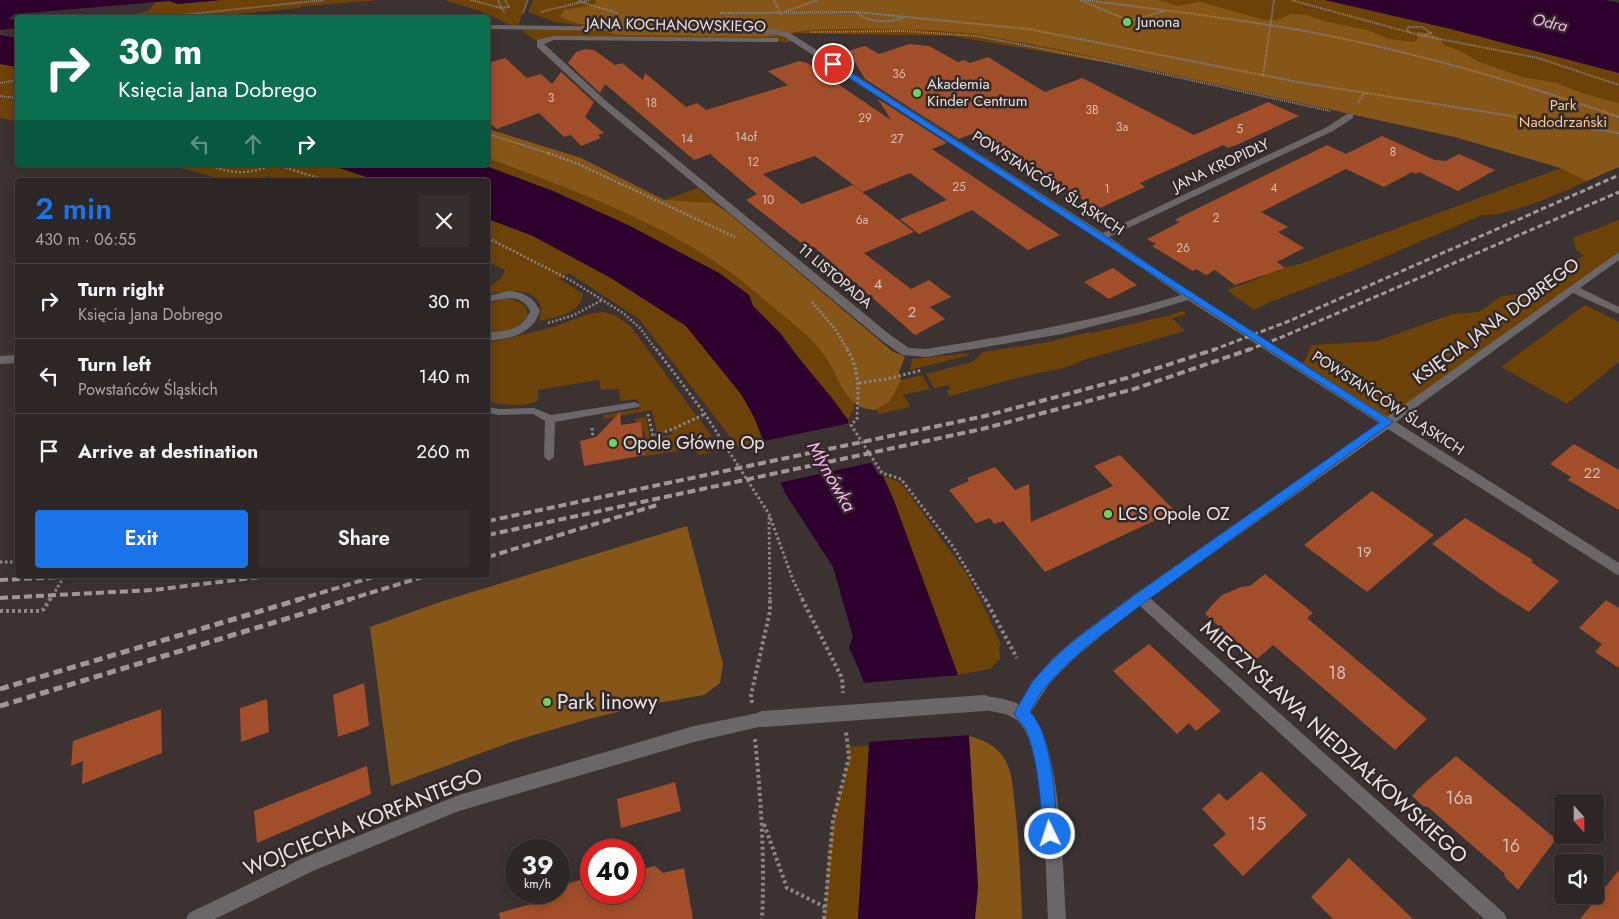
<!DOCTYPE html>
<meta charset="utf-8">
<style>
:root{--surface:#2d2626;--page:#352e2e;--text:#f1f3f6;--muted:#a7a5a7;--line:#484343;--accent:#1a73e8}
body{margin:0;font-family:Jost,sans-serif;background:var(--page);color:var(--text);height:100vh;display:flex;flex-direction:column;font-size:19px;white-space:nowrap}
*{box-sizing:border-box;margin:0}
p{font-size:16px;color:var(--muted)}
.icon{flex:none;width:28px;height:28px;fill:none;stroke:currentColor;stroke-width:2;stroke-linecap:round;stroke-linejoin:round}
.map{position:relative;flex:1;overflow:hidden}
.panel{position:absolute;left:15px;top:178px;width:475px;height:400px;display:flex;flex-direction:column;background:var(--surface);border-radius:5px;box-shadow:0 2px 12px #0003,0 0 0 1px var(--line)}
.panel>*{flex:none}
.banner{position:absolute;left:15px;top:15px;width:475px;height:152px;border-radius:5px;box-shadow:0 2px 12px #0003,0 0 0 1px var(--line);background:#0b6e4f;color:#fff;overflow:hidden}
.needle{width:32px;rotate:159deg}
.fabs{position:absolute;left:1554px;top:794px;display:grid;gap:10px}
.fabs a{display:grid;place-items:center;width:50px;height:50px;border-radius:5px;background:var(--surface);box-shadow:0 2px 12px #0003,0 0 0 1px var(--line);font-size:25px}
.speed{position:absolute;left:505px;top:839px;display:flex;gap:10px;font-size:25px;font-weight:700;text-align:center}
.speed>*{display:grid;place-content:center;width:65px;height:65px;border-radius:50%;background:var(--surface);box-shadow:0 2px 12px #0003,0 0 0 1px var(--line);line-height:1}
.speed small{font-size:12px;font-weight:400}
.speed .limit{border:8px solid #d22;background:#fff;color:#111}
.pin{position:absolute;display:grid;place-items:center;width:42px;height:42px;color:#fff;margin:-21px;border:2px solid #fff;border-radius:50%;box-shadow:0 1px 5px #0007}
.me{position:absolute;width:55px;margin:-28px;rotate:356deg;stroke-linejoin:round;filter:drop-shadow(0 0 4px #0008)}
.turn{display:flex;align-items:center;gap:18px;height:105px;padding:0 20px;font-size:22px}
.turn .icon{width:65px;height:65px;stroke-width:2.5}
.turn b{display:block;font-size:35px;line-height:42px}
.lanes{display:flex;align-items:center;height:48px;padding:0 20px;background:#0003;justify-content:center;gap:25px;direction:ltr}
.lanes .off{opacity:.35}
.round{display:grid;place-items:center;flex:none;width:52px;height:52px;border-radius:5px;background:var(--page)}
.headline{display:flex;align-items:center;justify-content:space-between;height:85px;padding:0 20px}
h1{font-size:30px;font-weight:600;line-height:38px;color:var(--accent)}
.primary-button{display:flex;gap:10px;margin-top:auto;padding:10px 20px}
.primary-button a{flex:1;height:58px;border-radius:5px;background:var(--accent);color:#fff;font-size:20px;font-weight:600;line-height:58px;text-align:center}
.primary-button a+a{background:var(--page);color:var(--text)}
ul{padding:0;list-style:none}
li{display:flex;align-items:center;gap:15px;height:75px;padding:0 20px;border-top:1px solid var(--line)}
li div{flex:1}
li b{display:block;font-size:19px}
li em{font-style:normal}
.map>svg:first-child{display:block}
.green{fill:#6d4209}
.forest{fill:#865619}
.water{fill:#2e002d}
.pier{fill:#3c3232}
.building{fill:#a24e2a}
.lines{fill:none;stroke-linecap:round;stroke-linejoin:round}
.path-far3{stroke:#8d8484;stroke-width:2;stroke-dasharray:1 1;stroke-linecap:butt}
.path-far2{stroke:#8d8484;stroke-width:2.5;stroke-dasharray:2 2;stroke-linecap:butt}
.path-far1{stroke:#8d8484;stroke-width:3;stroke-dasharray:2.5 2.5;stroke-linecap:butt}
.path{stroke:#8d8484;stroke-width:4;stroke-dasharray:3 3;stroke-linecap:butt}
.service{fill:#6b6668;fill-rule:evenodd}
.minor{fill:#6b6668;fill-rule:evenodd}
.tertiary{fill:#6b6668;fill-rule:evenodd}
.rail-far2{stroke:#a09898;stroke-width:3;stroke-dasharray:5.5 3;stroke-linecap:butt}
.rail-far1{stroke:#a09898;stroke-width:4;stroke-dasharray:8 4;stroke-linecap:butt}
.rail{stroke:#a09898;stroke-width:5;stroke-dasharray:9 5;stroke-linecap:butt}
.tertiary-bridge{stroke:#6b6668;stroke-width:16}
.route{fill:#1a73e8;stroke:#114b97}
.poi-dot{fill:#70d35f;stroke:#322828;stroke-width:2}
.labels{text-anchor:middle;stroke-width:5;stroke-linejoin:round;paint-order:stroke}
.far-number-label{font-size:12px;fill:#d7bdb4}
.far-poi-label{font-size:15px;fill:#e9e2e2;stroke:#322828;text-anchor:start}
.far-street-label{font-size:15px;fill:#e9e2e2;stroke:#322828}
.far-park-label{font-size:15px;fill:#fbc792;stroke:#322828}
.number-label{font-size:15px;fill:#d7bdb4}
.far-water-label{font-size:16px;font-style:italic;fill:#fbb2f7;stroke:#322828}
.street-label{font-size:18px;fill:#e9e2e2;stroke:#322828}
.poi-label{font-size:18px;fill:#e9e2e2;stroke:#322828;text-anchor:start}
.near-number-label{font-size:18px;fill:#d7bdb4}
.water-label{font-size:19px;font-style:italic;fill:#fbb2f7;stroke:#322828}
.near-poi-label{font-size:21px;fill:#e9e2e2;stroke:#322828;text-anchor:start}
.near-street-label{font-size:21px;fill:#e9e2e2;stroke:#322828}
</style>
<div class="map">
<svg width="1619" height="919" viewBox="0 0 1619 919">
<rect width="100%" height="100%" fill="#3c3232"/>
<path class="green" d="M221,0h158l-75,6 -5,2 -92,9 -86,1 29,-8 5,-8 14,-1 9,3z
M445,0h83l-10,26h-5l-33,-15z
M533,0h792l126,29 168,44v94c-31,13 -107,51 -137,48l-130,56 -82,31 -16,8 -27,-20 35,-13 11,-7 2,2 17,-7 2,1 267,-98 -106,-31 -307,-67 -196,-34 -167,-3 13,9 -244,-4c-17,5 -18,4 -32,-8l62,-4 -29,-4 -27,-10z
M0,64l17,3v55l-17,-4z
M488,129l93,29 83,42 34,-12 125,105 31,84v32l-6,11 -68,-87 -27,-27 -4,-11 -30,-22 -91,-48 -75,-34 -70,-26h5z
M170,165h161l44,15h-95l-11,-4 -24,4h-20z
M488,219l45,17 78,42 75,48 55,68 13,23 9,25 -25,5 -99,-128 -70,-46 -9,6 23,15c-3,21 -27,23 -44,27 11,-34 -31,-33 -51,-26v-7l14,-11 3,-7 -17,-8z
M1619,220v35l-231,167 -87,-54 11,-23 65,-4 75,-27 27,-2 23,-16 31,-4 51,-37 -8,-5 -3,-12z
M500,299c13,-1 27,2 28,17 -9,14 -26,15 -40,17v-28z
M1585,305l34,17v40l-52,42 -66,-37z
M1183,311l3,2 -1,2 -13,3 13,13 -102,29c-14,8 -29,10 -45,13 -30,7 -59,15 -88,23l-4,-5 5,-2 -2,-4 -15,3 -8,-14 46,-12 11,-10 65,-10 42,-10 2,1 75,-17z
M603,312l12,3 16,12 91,123 -24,5 -5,-9 -10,-4 -5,9 -33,5 -2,-10 3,-1 -2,-14h-2l-1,-9 -5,1 -1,-4 11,-2 4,22 23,-5 -3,-4 -13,3 -5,-23 -49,9 1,-4 35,-6 -2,-10 -17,2 -1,-12 -18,1 -2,-10 -61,10v10c-12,9 -37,4 -50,2v-59l62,-15 39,-14z
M970,353l-4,3 -56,14 2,-11z
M922,375l8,14 -27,6 7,10 -1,2 -30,7 -5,-6 -2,-21z
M883,476l14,5 7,6 62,86 21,40 14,32 -2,1 1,13 -10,10 -32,6 -64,-174z
M869,746l-11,173h-34l4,-56 5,-42 16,-64 -2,-10z"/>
<path class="forest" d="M595,0h563l19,6 24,-4 63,18h13l14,-6 16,1 20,7 40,8 22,9 25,3 4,-3 -1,-7 12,1 10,5 5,7 18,7 15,9 45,16 34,6 28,11 35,9v64l-33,14 -25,-13 -106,-31 -393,-87 -85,-16 -50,-4 -84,-1 -34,1 -45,7 -144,-2c-12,-1 -13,-5 -22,-7 -12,-4 -27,-4 -38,-12l4,-6 29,-5 3,-3z
M488,129l93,29 83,42 49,3 14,9 165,139 13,6 -6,15 2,9 -12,21 -14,8c-6,-1 -13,-1 -18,-5 -15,-11 -19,-29 -29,-44 -14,-24 -42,-42 -62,-60 -79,-71 -181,-106 -278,-143z
M687,526l36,138 -3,19 -16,12 -58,10 -61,15 -71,21 -123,45 -21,-159 73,-26z
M969,736c14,4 27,9 35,22 9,15 9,32 11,49 4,37 6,74 7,112h-47l3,-32z"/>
<path class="water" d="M0,0h221l-43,4 -9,-3 -154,13 -7,5 9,1v8l-17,2z
M1325,0h280l14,3v70l-168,-44z
M0,35l17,3v29l-17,-3z
M331,165h152l70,26 75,34 91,48 30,22 4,11 27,27 20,27 32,38 16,22v6l30,48 5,2 11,25 63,171 11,49 10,166 -3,32h-117l11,-173c8,-38 -5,-65 -20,-99l4,-10 -20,-70 -48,-74 -31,-76 -13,-23 -55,-68 -75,-48 -78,-42 -45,-17v-39h-113z"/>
<path class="pier" d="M850,423l24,39 -96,21 -18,-41z
M960,675l11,45 1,15 -105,7 3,-14 -4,-34 -5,-11z"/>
<path class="building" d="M909,44l20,2 29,16 6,-2 6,3 18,-6 57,35 37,-14 112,57 74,-33 31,14 -60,28 -11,4 -5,-3 -83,38 5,4 -47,22 -124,-76 -15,6 -94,-60 -17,-28 17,-5 14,8z
M585,49l9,1 21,15 7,-2 21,17 2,-7 41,34 11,-4 9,7 82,-25 -20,-14 32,-10 7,2 84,57 -13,-21 69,44 -15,6 128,86 -32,15 -56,-40 -53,24 -19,-15 47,-19 -37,-27 -47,19 -48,-36 -52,18 39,30 51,-19 61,47 -50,21 47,36 18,-9 22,17 -21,10 15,12 -30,16 -101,-88 -5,2 -63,-49 11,-6 -47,-40 -16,6 -89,-76 -5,9 -32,-30 8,-11z
M505,58l22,20 14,-4 11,10 9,-12 33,30 -9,15 19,16 -6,2 3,3 -20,8 -10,-11 -7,2 -25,-24 -42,16 -9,-7v-59z
M1382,136l53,24 11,1 13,-7 36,16 -37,21 -39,-19 -3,2 -4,-2 -28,15 -38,-18 -85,43 27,15 -10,5 26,16 -27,14 8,6 -50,17 -20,-15 -9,5 -10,-6 -3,2 -41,-25 4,-2 -9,-5 33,-17 -5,-2 9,-5 143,-70 19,9z
M1113,268l24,17 -28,14 -25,-17z
M620,412l1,13 20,-3 4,33 -61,11 -4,-25 16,-4z
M1574,444l45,26v40l-51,-30 3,-3 -21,-13z
M1120,455l55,56 -130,61 -42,-51 -9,3 -4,-6 -14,5 -27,-33 20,-9 -2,-3 28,-11 20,23 14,-6 2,38 82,-36 -19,-20z
M1372,491l62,44 -67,57 -63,-47z
M1465,518l68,42 -2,2 28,19 -30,31 -30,-19 -67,-49z
M1265,574l48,39 -6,5 120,101 -32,31 -122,-105 -16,14 -52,-45 7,-9 10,-10 19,-8 9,-1z
M1606,600l13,8v60l-24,-16 7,-8 -23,-16z
M1149,644l72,67 -25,20 -7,-8 -12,11 -64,-63z
M364,683l5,43 -31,11 -5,-42z
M267,699l2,33 -28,10 -1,-34z
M161,709l1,44 -80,31 1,-23 -12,5 2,-25z
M1456,756l100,83 -38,51 -13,-13 -1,-4 -76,-66 -5,-1 -11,-10 7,-8z
M367,766l4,28 -114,49 -3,-32z
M1261,771l46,44 -64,61 -30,-31 13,-11 -24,-25 17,-16 8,8z
M675,782l6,29 -60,17 -4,-29z
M1349,858l64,61h-80l-22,-22z
M655,866l8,7 21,-5 9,51h-193l-1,-6 58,-16 2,-11 32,-9v15h43v-10l3,-1 4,-12z
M1619,870v49h-39z"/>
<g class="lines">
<path class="path-far3" d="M471,0l30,8
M498,0l3,8
M505,0l4,7 -8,1 4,5
M579,0l2,2 9,-2
M774,0l7,15
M1080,0l50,21 34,-10
M1084,0c84,11 168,20 251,37 97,20 191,48 284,80
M1291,0l128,35 119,23 81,27
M541,12l40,-10 36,11
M784,12l34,-12
M856,12c14,11 30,11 47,6
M523,13l5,-13
M720,13l136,-1 172,17 275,54 316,50
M127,15l5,3
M153,18l171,-18
M811,32l92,-1 74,5 127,25 226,50
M1411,33l-4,-3 1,-3h14l9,6 -7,3
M1263,76l11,-76
M0,83l18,-3
M0,96l18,2
M1358,103l6,-10
M488,134l63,20"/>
<path class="path-far2" d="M548,153l28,10 159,74
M208,165c26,9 38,10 64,0
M278,165l46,15
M488,238l84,43 51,32 17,15 16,22
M812,302l23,27 13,21
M548,323l26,-8 28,-15"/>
<path class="path-far1" d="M656,349l49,65 64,100 24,66 10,20
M847,349c14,23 11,44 10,70l-6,6 31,48 19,6 53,69 31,52
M859,383l28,-4 35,-9
M648,414l5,22 20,-7 32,-15
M592,428l1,10
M769,517l1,83
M0,562h18
M50,600l15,-25"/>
<path class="path" d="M802,599l40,79 1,15
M985,599l32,59
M0,611h40l4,-2 6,-10
M752,703l-1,-8 19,-84v-12
M755,739c6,60 10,119 7,180
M764,824l23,64 38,19
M824,919l9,-98 16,-64 -3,-25"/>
<path class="service" d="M635,402l5,3 -2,2 -83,15 -1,35 -5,4 -5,-4 1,-36 -12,-7 -34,1 -11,-2v-6l11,2 35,-1 17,7z"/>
<path class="minor" d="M488,25l280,4 22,4 313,200 224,-106 20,-13h6v4l-20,13 -224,106 84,57 194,123 232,-165v8l-39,28 39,19v7l-46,-21 -177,129 223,141v13l-231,-147 -238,169 354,315 3,6h-23l-344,-313c-31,24 -63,47 -89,76 -9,10 -20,35 -30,39l-6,-2 -2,-5 19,-32 21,-24 23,-20 59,-44 244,-171 -191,-123 -43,13 -83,21 -136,23 -24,-2 -21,-15 -282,-236 -62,-57v-7l17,-4 224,2v4h-3l-221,-2 -10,4 61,56 284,234 20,14 17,1c86,-14 171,-28 255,-54l-82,-56 -314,-202 -17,-4 -280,-4z
M508,291c16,1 26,6 32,20 -7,23 -30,28 -52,30v-8c17,-2 35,-3 42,-22 -9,-19 -27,-12 -42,-9v-6z
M18,355v8l-18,1v-8z"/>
<path class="tertiary" d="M984,696c17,2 38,5 49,19 28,35 30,157 33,204h-18c-2,-39 -3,-174 -30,-198 -12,-10 -26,-8 -39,-13l-3,-5 3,-5z
M763,712l6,2 2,5 -2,5 -6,2 -69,16 -235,69 -146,60 -98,48h-29l3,-6 112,-54 158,-64 235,-69z"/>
<path class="rail-far2" d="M1213,350l76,-29 330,-146
M1248,350l34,-13 337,-145"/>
<path class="rail-far1" d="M488,521l497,-105 142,-38 89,-29
M488,535l494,-106 152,-40 117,-40
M488,557l169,-52
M0,580l106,-5
M0,598l153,-8 123,-15
M297,600l83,-25
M347,600l82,-25"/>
<path class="rail" d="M0,689l301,-90
M0,706l351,-107"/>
<path class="tertiary-bridge" d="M763,719l221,-16"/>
</g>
<path class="route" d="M831,63h5l557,359 -248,180 -59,45 -23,21 -21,23 -12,21c23,23 25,91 28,122l-2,6 -6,2 -5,-2 -2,-6c-3,-35 -4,-71 -17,-104 -3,-7 -9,-10 -12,-16l18,-32 21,-23 23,-20 60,-45 244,-172 -549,-356z"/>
<g class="poi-dot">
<circle cx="1127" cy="22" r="5"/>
<circle cx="917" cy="93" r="5"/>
<circle cx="613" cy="443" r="5"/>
<circle cx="1108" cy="514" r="5"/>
<circle cx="547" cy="702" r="5"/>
</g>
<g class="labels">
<g class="far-number-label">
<text x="899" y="78">36</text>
<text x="551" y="102">3</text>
<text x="651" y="107">18</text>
<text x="1092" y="114">3B</text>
<text x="865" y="122">29</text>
<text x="1122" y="131">3a</text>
<text x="1240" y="133">5</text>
<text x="746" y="141">14of</text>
<text x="687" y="143">14</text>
<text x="897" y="143">27</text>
<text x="1393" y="156">8</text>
<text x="753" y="166">12</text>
<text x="959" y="191">25</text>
<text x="1274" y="192">4</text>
<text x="1107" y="193">1</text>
<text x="768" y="204">10</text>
<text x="1216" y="222">2</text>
<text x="862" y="224">6a</text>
<text x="1183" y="252">26</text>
</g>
<g class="far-poi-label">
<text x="1137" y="27">Junona</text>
<text x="927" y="89">Akademia<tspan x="927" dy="17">Kinder Centrum</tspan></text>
</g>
<g class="far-street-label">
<text transform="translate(676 25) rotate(1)" y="5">JANA KOCHANOWSKIEGO</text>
<text transform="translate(1221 165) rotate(-25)" y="5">JANA KROPIDŁY</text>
<text transform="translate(1048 183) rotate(33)" y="5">POWSTAŃCÓW ŚLĄSKICH</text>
<text transform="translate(835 276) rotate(40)" y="5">11 LISTOPADA</text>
<text transform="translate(1388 403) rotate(33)" y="5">POWSTAŃCÓW ŚLĄSKICH</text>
</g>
<g class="far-park-label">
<text x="1563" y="110">Park<tspan x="1563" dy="17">Nadodrzański</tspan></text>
</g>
<g class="number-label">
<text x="878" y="289">4</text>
<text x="912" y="317">2</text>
<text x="1592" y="478">22</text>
<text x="1364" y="557">19</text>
</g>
<g class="far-water-label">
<text transform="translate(1550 22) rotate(13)" y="6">Odra</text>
</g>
<g class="street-label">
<text transform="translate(1496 321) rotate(-36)" y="6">KSIĘCIA JANA DOBREGO</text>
</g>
<g class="poi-label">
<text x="623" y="449">Opole Główne Op</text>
<text x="1118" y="520">LCS Opole OZ</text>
</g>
<g class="near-number-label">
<text x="1337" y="679">18</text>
<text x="1459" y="804">16a</text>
<text x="1257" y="830">15</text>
<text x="1511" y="852">16</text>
</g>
<g class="water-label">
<text transform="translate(832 476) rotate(60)" y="7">Młynówka</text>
</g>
<g class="near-poi-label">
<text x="557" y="709">Park linowy</text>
</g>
<g class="near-street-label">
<text transform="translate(1334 742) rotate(42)" y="7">MIECZYSŁAWA NIEDZIAŁKOWSKIEGO</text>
<text transform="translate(363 822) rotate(-22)" y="7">WOJCIECHA KORFANTEGO</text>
</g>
</g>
</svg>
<div class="fabs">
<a><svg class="needle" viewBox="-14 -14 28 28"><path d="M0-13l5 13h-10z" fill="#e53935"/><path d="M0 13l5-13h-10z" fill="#a7a5a7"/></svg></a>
<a><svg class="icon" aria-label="sound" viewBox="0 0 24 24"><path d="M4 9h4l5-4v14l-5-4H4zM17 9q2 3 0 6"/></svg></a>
</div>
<div class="speed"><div>39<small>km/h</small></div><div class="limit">40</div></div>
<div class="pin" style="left:833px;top:64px;background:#d93025"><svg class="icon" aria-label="arrive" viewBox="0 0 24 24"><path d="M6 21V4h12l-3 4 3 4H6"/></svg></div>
<svg class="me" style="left:1050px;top:834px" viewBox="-20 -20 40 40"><circle r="17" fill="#1a73e8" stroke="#fff" stroke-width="3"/><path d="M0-11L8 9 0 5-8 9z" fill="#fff"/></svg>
<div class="banner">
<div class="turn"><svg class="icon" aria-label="right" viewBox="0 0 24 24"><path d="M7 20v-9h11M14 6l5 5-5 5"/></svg><div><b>30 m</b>Księcia Jana Dobrego</div></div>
<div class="lanes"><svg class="icon off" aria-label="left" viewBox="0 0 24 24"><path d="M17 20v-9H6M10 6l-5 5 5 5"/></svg><svg class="icon off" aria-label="ahead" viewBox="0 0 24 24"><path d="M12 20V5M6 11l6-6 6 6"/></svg><svg class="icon" aria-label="right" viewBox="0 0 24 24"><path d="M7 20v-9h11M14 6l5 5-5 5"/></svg></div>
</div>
<section class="panel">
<div class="headline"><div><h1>2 min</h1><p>430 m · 06:55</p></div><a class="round"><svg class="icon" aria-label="close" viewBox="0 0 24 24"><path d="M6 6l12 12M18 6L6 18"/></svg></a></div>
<ul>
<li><svg class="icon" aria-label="right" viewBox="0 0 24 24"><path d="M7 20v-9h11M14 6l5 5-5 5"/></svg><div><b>Turn right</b><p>Księcia Jana Dobrego</p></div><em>30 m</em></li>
<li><svg class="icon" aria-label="left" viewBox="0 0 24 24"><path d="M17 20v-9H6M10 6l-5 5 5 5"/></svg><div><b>Turn left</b><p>Powstańców Śląskich</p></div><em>140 m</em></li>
<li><svg class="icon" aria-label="arrive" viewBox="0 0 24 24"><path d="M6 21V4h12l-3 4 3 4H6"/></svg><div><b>Arrive at destination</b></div><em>260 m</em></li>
</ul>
<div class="primary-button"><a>Exit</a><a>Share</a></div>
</section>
</div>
